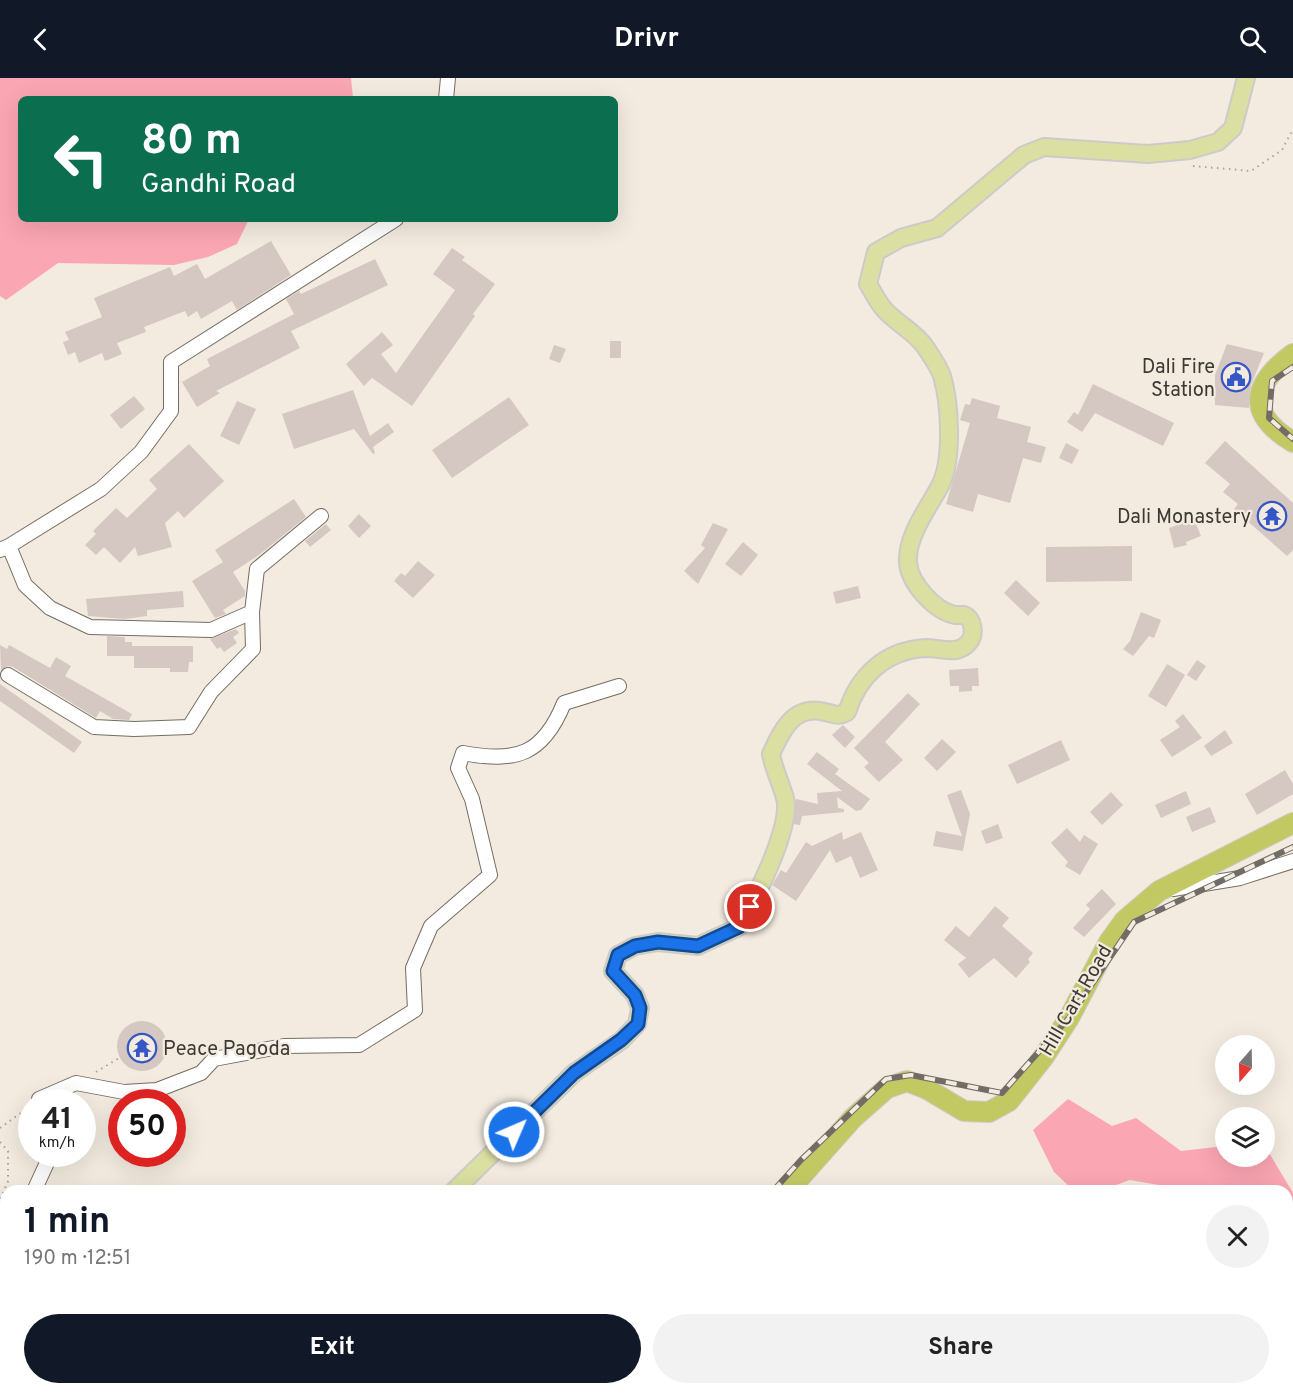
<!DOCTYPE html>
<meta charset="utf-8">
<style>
:root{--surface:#fff;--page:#f2f2f2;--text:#222;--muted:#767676;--accent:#111827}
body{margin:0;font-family:Overpass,sans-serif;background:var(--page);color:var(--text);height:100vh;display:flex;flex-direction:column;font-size:22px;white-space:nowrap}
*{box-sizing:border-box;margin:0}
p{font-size:20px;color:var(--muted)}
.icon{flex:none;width:33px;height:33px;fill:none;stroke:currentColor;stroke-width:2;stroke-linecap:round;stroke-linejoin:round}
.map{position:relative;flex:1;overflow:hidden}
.side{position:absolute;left:0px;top:1107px;width:1293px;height:210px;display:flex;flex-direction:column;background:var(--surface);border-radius:18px 18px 0 0;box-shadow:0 6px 24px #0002}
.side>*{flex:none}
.guide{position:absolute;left:18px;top:18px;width:600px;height:126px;border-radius:9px;box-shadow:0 6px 24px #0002;background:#0b6e4f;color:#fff;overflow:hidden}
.needle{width:39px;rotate:200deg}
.buttons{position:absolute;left:1215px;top:957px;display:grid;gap:12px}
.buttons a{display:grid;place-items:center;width:60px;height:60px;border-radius:50%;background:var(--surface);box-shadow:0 6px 24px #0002;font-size:30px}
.speed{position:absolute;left:18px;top:1011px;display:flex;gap:12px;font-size:30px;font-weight:700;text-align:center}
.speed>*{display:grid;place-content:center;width:78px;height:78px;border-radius:50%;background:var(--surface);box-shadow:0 6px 24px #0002;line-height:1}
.speed small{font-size:15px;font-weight:400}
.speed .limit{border:9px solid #d22;background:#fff;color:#111}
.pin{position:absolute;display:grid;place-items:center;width:51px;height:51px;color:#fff;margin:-26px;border:3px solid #fff;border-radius:50%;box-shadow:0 2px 6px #0007}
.me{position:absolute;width:66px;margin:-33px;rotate:45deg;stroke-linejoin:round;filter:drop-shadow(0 0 4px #0008)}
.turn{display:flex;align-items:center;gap:21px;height:126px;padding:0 24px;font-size:27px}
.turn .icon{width:78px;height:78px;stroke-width:2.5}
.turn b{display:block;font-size:42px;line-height:51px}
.round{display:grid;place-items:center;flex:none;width:63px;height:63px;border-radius:32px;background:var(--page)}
.headline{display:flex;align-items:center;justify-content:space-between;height:102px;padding:0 24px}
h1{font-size:36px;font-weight:700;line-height:45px;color:var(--accent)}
.cta{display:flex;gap:12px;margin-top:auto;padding:12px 24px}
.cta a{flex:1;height:69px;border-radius:36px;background:var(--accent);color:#fff;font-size:24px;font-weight:700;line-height:69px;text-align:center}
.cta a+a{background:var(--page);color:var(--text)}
header{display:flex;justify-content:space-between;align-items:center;height:78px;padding:0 24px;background:var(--accent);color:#fff;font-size:27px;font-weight:700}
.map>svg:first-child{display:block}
.green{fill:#fba6b3}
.building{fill:#d5c7c1}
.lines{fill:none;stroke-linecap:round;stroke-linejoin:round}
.minor-casing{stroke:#746d62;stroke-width:16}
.major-casing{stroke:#cccbca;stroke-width:20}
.highway-casing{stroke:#cccbca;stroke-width:22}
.path{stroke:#a9a39a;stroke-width:2;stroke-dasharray:1.5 4.5;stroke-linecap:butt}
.minor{stroke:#fff;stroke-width:14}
.major{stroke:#dbdfa1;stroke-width:16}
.highway{stroke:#c3c962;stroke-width:20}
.rail-casing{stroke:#726c66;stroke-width:6}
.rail{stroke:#f3ebdf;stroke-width:4;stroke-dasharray:11;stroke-linecap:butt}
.route-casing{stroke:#114b97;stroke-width:15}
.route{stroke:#1a73e8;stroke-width:10}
.labels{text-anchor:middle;stroke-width:4.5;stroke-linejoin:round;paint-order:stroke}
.poi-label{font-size:20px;fill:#3c3834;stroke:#f3ebdf;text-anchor:end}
.street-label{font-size:20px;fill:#3c3834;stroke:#f3ebdf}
</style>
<header><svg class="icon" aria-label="back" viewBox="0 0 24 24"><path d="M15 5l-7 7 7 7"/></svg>Drivr<svg class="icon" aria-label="search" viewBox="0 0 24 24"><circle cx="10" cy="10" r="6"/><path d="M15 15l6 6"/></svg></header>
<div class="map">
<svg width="1293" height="1317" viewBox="0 0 1293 1317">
<rect width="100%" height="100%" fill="#f3ebdf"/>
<path class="green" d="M0,0h351l2,20 -332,1v120h228l-12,25 -29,13 -34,8 -116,-2 -52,37 -6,-4z
M1068,1021l44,27 24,-8 45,33 44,-5 1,10h38l1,-10 28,47v202l-10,-6h4v-198h-94l-63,-11 -31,11h-25l-20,-19 -21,-42z
M960,1311h95l17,6h-108z"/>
<path class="building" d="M271,163l20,34 -54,35 -5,-9 -31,18 -4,-8 -9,6 -3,-6 -41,16 2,5 -29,11 5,11 -17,7 -3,-8 -23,10 -4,-11 -7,3 -5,-13 6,-2 -4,-8 37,-15 -8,-19 76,-31 4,9 23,-12 8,15z
M452,170l13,9 -3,3 33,24 -22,30 2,2 -63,90 -40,-28 -8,8 -18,-22 36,-32 11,13 -12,9 15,19 59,-83 -22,-16z
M375,181l13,26 -97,46 9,17 -84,43 4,2 -23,14 -15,-25 28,-16 -3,-7 87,-45 -8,-15 13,-8 2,3z
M610,263h11v17h-11z
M1227,266l37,9 -13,32 -2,23 -34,-3v-30z
M554,267l12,4 -6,14 -11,-4z
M1093,306l81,39 -11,23 -68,-33 -13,19 -15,-10 7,-10 4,3z
M353,312l17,46 18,-13 6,9 -21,15 2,6 -2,1 -19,-25 -60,20 -12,-35z
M134,318l11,13 -24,20 -11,-14z
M509,319l20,28 -77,53 -20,-28z
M972,320l28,8 -3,12 34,9 -4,15 19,5 -5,16 -18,-5 -13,45 -32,-9 -5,18 -27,-8 24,-81 -10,-3 5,-16 5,1z
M237,323l19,8 -17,36 -19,-9z
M1225,363l68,62v47l-6,6 -53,-47 4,-5 -15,-12 7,-8 -25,-21z
M1066,365l13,7 -7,14 -13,-6z
M189,366l35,37 -40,37 -6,-7 -13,12 7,24 -34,9 -3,-9 -15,16 -16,-16 -8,8 -11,-10 11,-11 -3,-3 23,-23 11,10 30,-29 -8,-9z
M294,421l12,18 -47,38 -26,17 12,19v5l-22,14 3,4 -11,4 -23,-37 31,-19 -8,-12z
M359,436l12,12 -12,12 -11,-12z
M1194,441l7,17 -15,6 1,3 -13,3 -5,-20z
M713,445l15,6 -30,55 -14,-13 21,-23 -4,-3z
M326,446l5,6 -21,17 -5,-6z
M743,464l15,13 -17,21 -16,-12z
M1132,468v35l-86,1v-35z
M418,483l17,14 -22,23 -19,-17 7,-8 4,3z
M1016,502l24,23 -12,13 -24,-23z
M858,508l3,12 -25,6 -3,-12z
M183,513l1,16 -37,3v6l-22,3 -37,-3 -2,-17z
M1141,534l20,8 -7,18 -5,-2 -16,20 -10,-7 7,-8z
M236,551l3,4 -6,4 4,6 -13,9 -4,-5 -3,2 -7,-10z
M107,558l18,1v5h7v4h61v16h-4l-1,10h-18v-4h-36v-12h-27z
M0,567l7,4 2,-4 41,23 6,-11 15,9 -6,10 67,38 -3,6 -16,-1 -13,-8 -4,7 -83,-51 -5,-1 -7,4z
M1197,582l9,6 -10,15 -9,-6z
M1167,586l18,11 -19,32 -18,-11z
M978,590l1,18h-7v5l-13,1v-6h-9l-1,-16z
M0,606l82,58 -8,11 -74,-52z
M908,615l12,11 -35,38 18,18 -24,22 -15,-15 5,-4 -15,-15z
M1183,636l19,24 -30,19 -12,-17 20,-13 -5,-6z
M843,647l12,12 -10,11 -13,-13z
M1225,652l8,13 -22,13 -7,-10z
M942,661l14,13 -19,19 -13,-13z
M1061,662l9,20 -53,24 -9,-19z
M817,674l22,17 -4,5 35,25 -9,11 -5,1 -19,-14 1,11 6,1v3l-42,4 -2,9 -6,-1 2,-25 22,5 -1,-11 25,-2 -35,-27z
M1285,692l8,14v10l-36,21 -12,-21z
M961,712l9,24 -7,37 -30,-5 3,-15 26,5 -15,-41z
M1186,713l5,13 -30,14 -6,-13z
M1111,714l12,13 -21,20 -12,-13z
M1210,729l6,15 -24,10 -6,-15z
M998,746l5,14 -17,6 -5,-13z
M1067,750l13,14 4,-7 14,9 -18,31 -15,-9 3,-4 -17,-19z
M842,754l1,8 18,-8 17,38 -18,8 -9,-22 -15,7 -6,-13 -34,51 -24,-16 9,-15 5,3 20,-31 6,4z
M1102,811l14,15 -32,33 -11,-9 17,-19 -4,-4z
M995,828l14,12 -7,8 31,27 -5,6 2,3 -14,16 -22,-20 -25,20 -11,-14 8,-6 -22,-18 12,-14 13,11z
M117 968a25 25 0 1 1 50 0a25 25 0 1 1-50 0Z"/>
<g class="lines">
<g class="minor-casing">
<path id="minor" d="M446,21l2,-21
M9,468l16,39 25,23 40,19 121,3 41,-18
M0,472l9,-4 92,-57 40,-37 30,-41v-49l225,-143
M8,597l86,52 40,2 55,-2 22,-35 42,-43 -1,-37 5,-43 64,-53
M1173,811l67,-11 53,-17
M42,1024l-3,-3 37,-16 48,9 33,-2 44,-17 13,-14 70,-13 75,-1 56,-35 -2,-42 18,-42 59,-51 -18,-76 -14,-31 5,-15c53,10 80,2 101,-50l55,-17
M34,1113l17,-37
M0,1207l6,1"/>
</g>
<g class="major-casing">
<path id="major" d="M454,1113l120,-118 48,-33 15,-16 3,-16 -5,-13 -22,-24 5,-16 17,-9 23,-4 40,4 41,-19c16,-28 49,-92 47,-124 -1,-10 -13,-35 -15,-49 11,-24 23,-50 54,-42 10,2 12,5 22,0 12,-37 39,-62 79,-64 15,0 32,8 43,-6 6,-7 5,-23 -5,-27 -1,0 -8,0 -9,0 -20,-4 -45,-31 -47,-52 -2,-27 21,-56 33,-79 12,-26 9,-81 1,-108 -3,-9 -11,-20 -16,-28 -11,-17 -31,-25 -43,-40 -6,-7 -10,-16 -15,-24l8,-32 25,-14 36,-10 87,-73 20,-8 104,7 42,-4 28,-8 15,-14 13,-50
M43,1317l4,-6"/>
</g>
<g class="highway-casing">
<path id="highway" d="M1293,276c-41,30 -47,60 0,88
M788,1113l65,-73 34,-30 20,-7 20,8 37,22 25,1 20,-11 34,-43 26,-40 40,-76 16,-22 34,-29 134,-68
M460,1317l12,-6"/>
</g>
<path class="path" d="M1193,88l58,5 31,-21 11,-21
M96,994l23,-14
M0,1050l29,-21
M0,1064l8,9v30l-8,19
M0,1170l6,3
M0,1309l6,-2"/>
<use href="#minor" class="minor"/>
<use href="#major" class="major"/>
<use href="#highway" class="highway"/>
<g class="rail-casing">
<path id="rail" d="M1293,289l-21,14 -3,37 24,21
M773,1113l28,-31 85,-81 25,-4 91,18 67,-75 65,-96 159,-75
M439,1317l11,-6"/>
</g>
<use href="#rail" class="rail"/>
</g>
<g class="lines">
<g class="route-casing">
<path id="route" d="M514,1054l60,-59 47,-33 17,-16 2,-16 -5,-13 -22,-24 5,-16 17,-9 23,-4 40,4 41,-19 11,-20"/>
</g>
<use href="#route" class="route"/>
</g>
<defs>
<g id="civic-ring" transform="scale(1.5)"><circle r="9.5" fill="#f3ebdf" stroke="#3456c7" stroke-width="1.5"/><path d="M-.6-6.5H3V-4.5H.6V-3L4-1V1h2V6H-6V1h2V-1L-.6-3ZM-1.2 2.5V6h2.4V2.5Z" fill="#3456c7"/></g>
<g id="temple-ring" transform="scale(1.5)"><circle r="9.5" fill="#f3ebdf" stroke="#3456c7" stroke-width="1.5"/><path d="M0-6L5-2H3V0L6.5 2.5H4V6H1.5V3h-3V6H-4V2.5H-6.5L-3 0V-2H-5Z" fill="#3456c7"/></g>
</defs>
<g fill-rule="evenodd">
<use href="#civic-ring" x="1236" y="299"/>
<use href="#temple-ring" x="1272" y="438"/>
<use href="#temple-ring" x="142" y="970"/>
</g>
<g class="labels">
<g class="poi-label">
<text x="1215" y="295">Dali Fire<tspan x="1215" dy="23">Station</tspan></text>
<text x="1251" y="445">Dali Monastery</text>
<text x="163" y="977" text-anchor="start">Peace Pagoda</text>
</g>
<g class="street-label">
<text transform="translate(1075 922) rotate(-60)" y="7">Hill Cart Road</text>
</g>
</g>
</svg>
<div class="buttons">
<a><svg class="needle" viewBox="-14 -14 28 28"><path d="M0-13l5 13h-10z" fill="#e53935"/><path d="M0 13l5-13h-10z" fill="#767676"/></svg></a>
<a><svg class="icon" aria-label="layers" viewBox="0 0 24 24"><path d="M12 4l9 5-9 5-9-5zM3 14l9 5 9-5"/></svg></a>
</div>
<div class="speed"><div>41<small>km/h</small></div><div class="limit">50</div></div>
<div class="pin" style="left:750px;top:829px;background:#d93025"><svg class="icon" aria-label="arrive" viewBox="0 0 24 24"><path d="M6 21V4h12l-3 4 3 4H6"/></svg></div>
<svg class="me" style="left:514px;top:1054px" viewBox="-20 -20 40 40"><circle r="17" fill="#1a73e8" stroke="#fff" stroke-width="3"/><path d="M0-11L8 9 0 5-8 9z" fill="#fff"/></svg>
<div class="guide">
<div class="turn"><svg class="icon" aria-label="left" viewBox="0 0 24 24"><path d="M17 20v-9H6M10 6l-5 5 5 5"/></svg><div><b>80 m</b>Gandhi Road</div></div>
</div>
<section class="side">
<div class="headline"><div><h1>1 min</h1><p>190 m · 12:51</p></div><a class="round"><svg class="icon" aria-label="close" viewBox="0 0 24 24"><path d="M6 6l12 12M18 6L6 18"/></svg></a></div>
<div class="cta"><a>Exit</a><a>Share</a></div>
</section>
</div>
